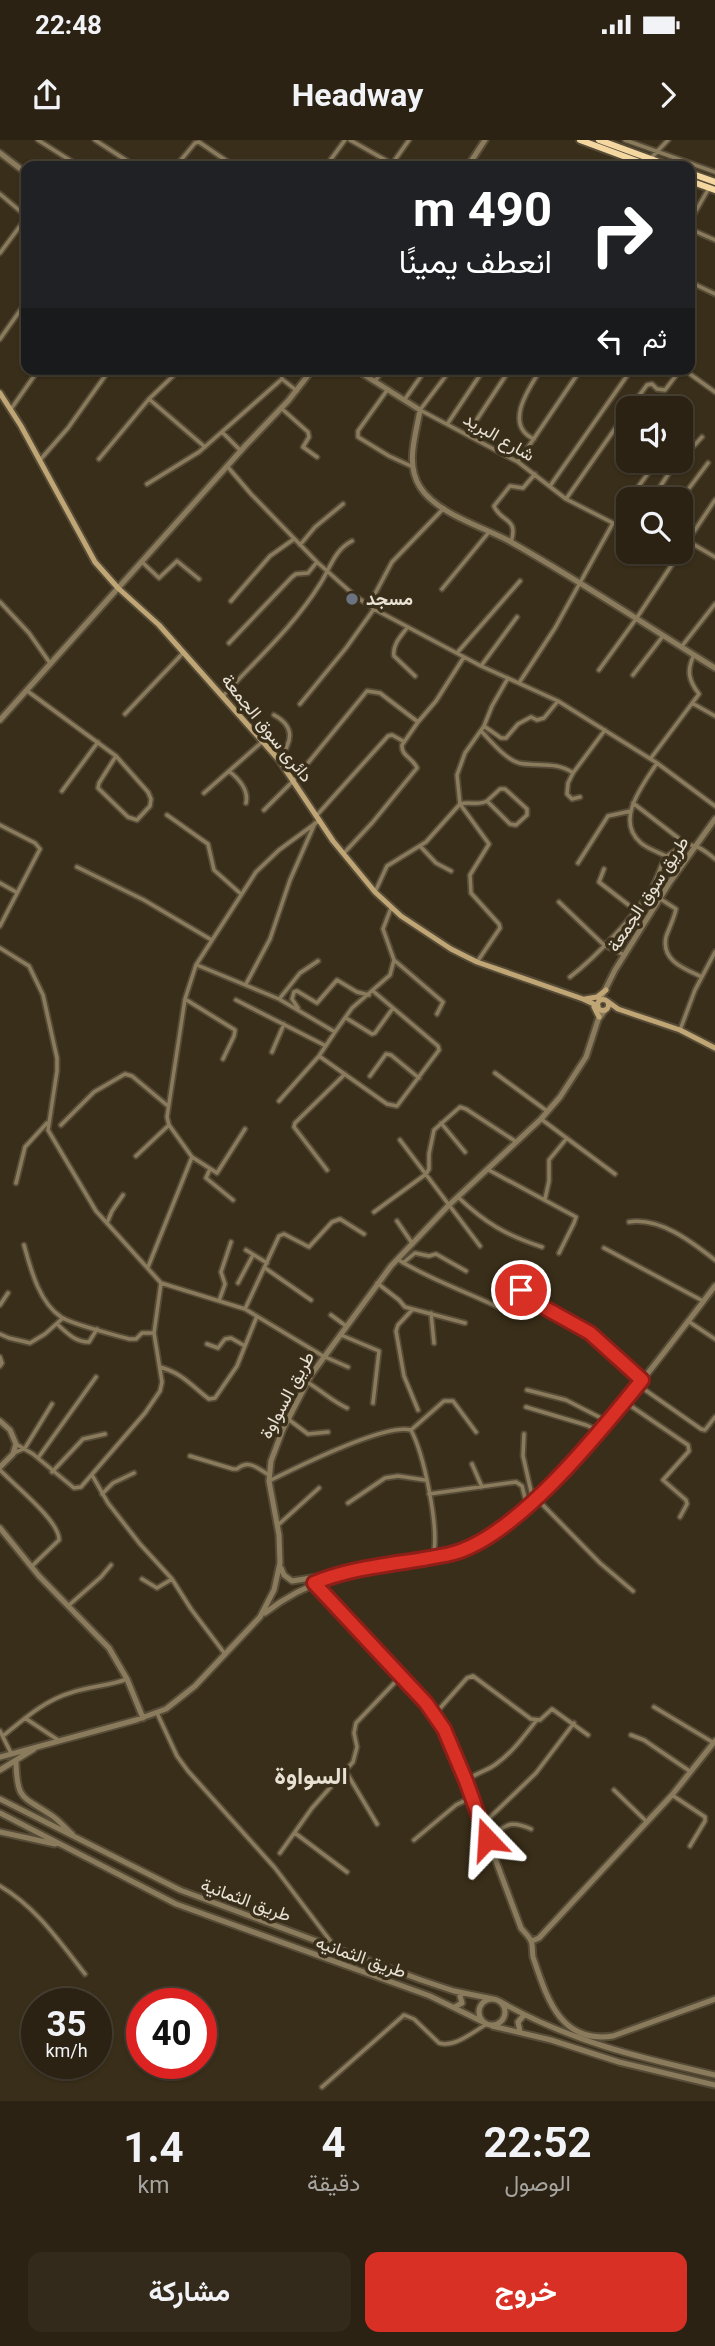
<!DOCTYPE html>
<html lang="ar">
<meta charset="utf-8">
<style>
:root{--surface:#2b2213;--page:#332a1c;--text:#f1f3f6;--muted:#a6a4a0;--line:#473f33;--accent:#d93025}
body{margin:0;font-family:Roboto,Vazirmatn,sans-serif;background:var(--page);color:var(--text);direction:rtl;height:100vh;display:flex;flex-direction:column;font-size:26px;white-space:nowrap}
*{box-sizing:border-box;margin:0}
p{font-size:23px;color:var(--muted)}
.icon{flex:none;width:38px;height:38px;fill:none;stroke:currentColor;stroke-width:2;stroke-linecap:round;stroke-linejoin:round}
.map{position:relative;height:1961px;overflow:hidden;direction:ltr}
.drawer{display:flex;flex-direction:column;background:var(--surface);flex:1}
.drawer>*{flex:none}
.top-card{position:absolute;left:21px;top:21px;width:674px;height:214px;border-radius:14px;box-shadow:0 2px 5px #0004,0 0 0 2px var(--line);direction:rtl;background:#202124;color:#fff;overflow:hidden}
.tools{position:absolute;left:616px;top:256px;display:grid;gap:14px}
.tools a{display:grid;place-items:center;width:77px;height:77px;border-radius:14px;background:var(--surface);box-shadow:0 2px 5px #0004,0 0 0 2px var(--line);font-size:35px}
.speed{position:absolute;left:21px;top:1848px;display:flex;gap:14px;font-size:35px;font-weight:700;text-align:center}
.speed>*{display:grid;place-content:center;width:91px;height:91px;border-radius:50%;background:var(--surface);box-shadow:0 2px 5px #0004,0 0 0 2px var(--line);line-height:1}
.speed small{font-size:18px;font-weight:400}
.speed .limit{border:10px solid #d22;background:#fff;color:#111}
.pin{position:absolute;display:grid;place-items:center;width:60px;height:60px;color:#fff;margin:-30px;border:4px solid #fff;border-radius:50%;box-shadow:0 2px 7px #0007}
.me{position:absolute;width:77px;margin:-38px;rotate:340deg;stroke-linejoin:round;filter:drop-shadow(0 0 5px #0008)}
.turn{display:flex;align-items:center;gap:24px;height:147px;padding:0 28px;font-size:32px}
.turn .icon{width:91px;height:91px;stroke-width:2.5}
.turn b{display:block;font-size:49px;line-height:60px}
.then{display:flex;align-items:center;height:66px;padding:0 28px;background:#0003;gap:14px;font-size:26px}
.eta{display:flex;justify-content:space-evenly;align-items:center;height:119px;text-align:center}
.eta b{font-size:42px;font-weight:700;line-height:49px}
.action{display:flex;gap:14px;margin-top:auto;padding:14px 28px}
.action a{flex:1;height:80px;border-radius:14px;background:var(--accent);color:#fff;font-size:28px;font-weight:700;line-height:80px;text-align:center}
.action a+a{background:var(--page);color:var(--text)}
.status{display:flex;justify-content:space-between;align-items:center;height:49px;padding:0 35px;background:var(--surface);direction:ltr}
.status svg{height:19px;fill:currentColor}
header{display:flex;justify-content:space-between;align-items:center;height:91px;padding:0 28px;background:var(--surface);font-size:32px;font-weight:700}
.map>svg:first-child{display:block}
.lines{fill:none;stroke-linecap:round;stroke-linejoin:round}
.minor-casing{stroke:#554b37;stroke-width:7}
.tertiary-casing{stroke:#554b37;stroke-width:9}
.secondary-casing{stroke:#554b37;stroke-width:9}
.trunk-casing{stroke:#554b37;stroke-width:10}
.minor{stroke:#8b7b5d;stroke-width:3.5}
.tertiary{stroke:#8b7b5d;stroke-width:5}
.secondary{stroke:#c0a575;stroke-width:5}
.trunk{stroke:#f4d6a0;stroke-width:6}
.route-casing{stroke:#8d1f18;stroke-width:18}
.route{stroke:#d93025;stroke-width:12}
.worship-dot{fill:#6b7280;stroke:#392e19;stroke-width:2.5}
.labels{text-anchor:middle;stroke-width:7;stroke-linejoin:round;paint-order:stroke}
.street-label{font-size:18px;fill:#e8e1d4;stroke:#392e19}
.poi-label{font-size:18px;font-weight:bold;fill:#e8e1d4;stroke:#392e19;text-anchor:start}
.district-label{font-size:24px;font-weight:bold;fill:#e8e1d4;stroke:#392e19}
</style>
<div class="status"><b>22:48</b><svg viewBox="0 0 49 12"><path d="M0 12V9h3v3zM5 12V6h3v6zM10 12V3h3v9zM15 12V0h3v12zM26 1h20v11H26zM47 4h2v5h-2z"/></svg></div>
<header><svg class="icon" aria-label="forward" viewBox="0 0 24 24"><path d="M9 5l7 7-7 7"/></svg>Headway<svg class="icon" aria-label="share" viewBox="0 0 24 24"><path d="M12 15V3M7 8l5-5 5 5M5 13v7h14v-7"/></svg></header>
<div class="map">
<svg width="715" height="1961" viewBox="0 0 715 1961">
<rect width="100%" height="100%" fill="#392e19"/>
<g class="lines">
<g class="minor-casing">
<path id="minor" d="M38,0l41,26
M95,0l40,26
M350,0l46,26
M625,0l90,32
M651,18l17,-18
M392,24l17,-24
M176,26l19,-23 4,-1 35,24
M326,26l19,-26
M0,54l26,22
M690,81l19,-33
M690,89l25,11
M0,113l26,-35
M690,142l25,12
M0,199l26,-37
M278,229l3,2 1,8
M451,229l-31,41 98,52 48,37 47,24 15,4
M683,229l32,23
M375,241l9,-12
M388,249l-30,42v6l31,19 24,11
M149,259l25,-24
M405,259l21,-30
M281,268l27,24 1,5 -6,10 14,10
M630,268l17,-23 5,-1 5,5 8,1 16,-21
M11,269l28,-40
M448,283l36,-54
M222,292l18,18
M468,293l42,-64
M534,299c-31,-14 -5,-51 7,-70
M99,319l50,-60 56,48
M40,320l28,-32 42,-59
M667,320l3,11
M518,322l63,-93
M227,326l24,28 66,68 37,33 20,14 107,57 77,35 99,62 58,43
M147,344l52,-32 83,-73 15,12
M550,346l81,-116
M566,359l62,-89
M629,359l29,-39
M652,359l17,-26 33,-36
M681,359l27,-36
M620,370l8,-11
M681,397l34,20
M511,402c8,-25 -10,-19 -17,-36l16,-20 13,2 12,-14
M300,405l15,-18 28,-23
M681,411l34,-51
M142,422l17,16 18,-17 22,18
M442,449l47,-57
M231,461l39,-45 24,-17
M0,462l29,31 21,30
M369,465l23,-43 52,-54
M407,488c-6,8 -15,17 -13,28l21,20
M229,503l63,-66 4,-3 12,-1 9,-11
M682,506l33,-42
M457,513l63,-72
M481,526l36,-49
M599,530l37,-51 45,-68
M633,535l30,-39
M519,543l36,-55 58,-105
M26,550l90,66 32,36 3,7 -1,7 -13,14 -9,-3 -30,-29 1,-5 17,-27
M223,556c33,-36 71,-70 97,-112 10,-15 14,-34 32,-43
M692,563l23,13
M300,564l46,-56 28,-39
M125,574l59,-62
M274,575c22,12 18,27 5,45
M418,582l18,-21 28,-44
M484,586l17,12h5l12,-14 13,-7 6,3 7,-2 14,-17
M481,591c10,10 24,28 38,32 19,4 37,-2 54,10l32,-43
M651,618l48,-64c-10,-13 -13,-23 -5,-39
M229,631c10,8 20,19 17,32
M573,633l-5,10 -1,11 5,5 8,-2
M500,649h5l22,20v6l-11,10 -6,-1 -23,-23z
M62,651l36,-49
M204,653l58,-51
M633,663l53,41
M264,670l30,-30 73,-89 13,2 38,29 -16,23c-1,11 11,13 15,23l-45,55 -28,30
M167,675l41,29 6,26 27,24
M317,675l71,-79 4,-1 11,6
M0,685l35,18 5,6 -40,77
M420,706l16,17 15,8
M667,716c22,-16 27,-14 48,3
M578,723l30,-47 23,-5
M77,727l67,33 66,39
M604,729l-5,13 36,28
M0,743l16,9
M375,752l12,-26 39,-24 34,-38c10,-3 18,2 27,-3
M659,758l17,11c-2,10 -7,19 -10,28 -5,24 19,32 36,40
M559,762l45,43 20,10
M0,808l29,18 14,29 14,63v13l-9,59 48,81 65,72 84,26 78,47 25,11
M394,820l49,42 -6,12
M477,822l23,-34 -1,-4 -28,-31 -1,-18 19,-31 -29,-40 -3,-29 8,-22 19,-27 8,-20 16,-28
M197,825l82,34 56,33 17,-24 38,-33 4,-15 -11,-31 8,-21
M570,837c26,-20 66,-62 82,-90 6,-10 8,-21 14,-31 -8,-4 -18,-7 -25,-13 -27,-23 2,-58 16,-80
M246,844l24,-45 20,-59 25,-57
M280,858l20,-25 18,-12
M185,859l50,31 -1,6 -11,23
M236,860l90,46
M298,868l-6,-9 2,-7 3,-1 20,12 20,-23 20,12 12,3
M346,878l26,16 3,-1 18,-25
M680,890l15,-40 20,-38
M272,912l12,-28
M319,916l68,48 10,2 42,-56 -1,-4 -65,-55
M495,933l52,38
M370,936l16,-22 5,1 28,23
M279,961l40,-45 16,-24
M541,979l74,55
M441,983l24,29
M61,985l33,-33 31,-18 7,2 36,30
M400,1000l80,106
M136,1016l33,-31
M192,1017l25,16 28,-44
M210,1029l-4,9 27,22
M487,1029l89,48 -2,6 -15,30
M327,1030l-33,-43 1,-4 50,-49
M16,1043l9,-36 22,-24
M458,1057c27,26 48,38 84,50
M545,1059l4,-18v-21l18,-22
M374,1072l52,-38 3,-5v-15l5,-24 26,-23 6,2 49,32
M397,1081l15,22
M629,1082c31,-5 63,20 86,38
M107,1083l5,-12 11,-16
M24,1105c7,25 15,57 37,72 12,8 52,17 68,22h7l6,-6h11
M604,1108l99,53
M246,1110l21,13
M397,1119c35,22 69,32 105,50
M403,1123l12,-10 14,3 7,-2 30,17
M148,1127l44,-110 -23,-32 -2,-8 18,-118 11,-34 60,-93 23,-22 41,-30
M265,1128l46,32
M529,1139l-8,11 1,5 68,38 52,47
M238,1143l15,-28
M377,1143l22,17 6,7 60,16
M219,1161l6,-17 -4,-12 10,-30
M0,1165l8,-12
M245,1169l34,-73 5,-2 25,13 23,-25 8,-3 24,15
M412,1170l-14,15 -2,6 8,45 14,34
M431,1173l3,30
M331,1175l15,11
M688,1181l27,18
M57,1184c10,9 18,18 32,18l8,-13
M0,1194l9,4 21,5 15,-9 18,-16
M341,1195l38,16 -6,52
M207,1204l11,4 7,-9 6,-1 14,8
M0,1217l2,6 -2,3
M160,1227c22,6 32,19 49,32l6,-1 22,-32 20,-50
M307,1242c15,9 25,19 40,26
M638,1245l63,44 4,1 10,-13
M527,1250l39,10 37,19 3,5
M625,1262l63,43 1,6 -26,29 23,20 1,4 -7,13
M526,1267l60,18 7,3 3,6
M288,1279l20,15 20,-2
M411,1290c13,25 29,99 22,127
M524,1294l-1,22 10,44
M16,1304l17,10 41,34 7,-1 64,-74 15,-22 2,-9 -8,-49 7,-50
M14,1313l11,-5 27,-44
M190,1316l43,13h4c12,-10 20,-1 32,6
M38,1318l58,-81
M472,1324l10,23
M0,1330c14,15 60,51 59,70l-28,27
M52,1332l31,-33 22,-5
M92,1335l16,28 32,41 32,35 19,30 34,45
M269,1341c26,-13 117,-58 142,-51l33,-29h9l23,31
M102,1354l11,-11 21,-10
M429,1354l87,-12 6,4 5,19
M536,1358l64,65 33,28
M348,1363l37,-25 13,-2 27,4
M278,1385l41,-37
M142,1439l15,9 15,-9
M68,1466l33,-29 10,-12
M654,1567l60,36
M157,1573l20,43 11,15 87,97 60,79
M434,1575l33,-37 6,-2 58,43 9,1 12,-11 36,26
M25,1578l33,22
M0,1591l11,22
M631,1595l13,5 47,32
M3,1596c22,-18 42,-36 70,-44 18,-6 36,-6 54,-13
M345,1630l32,54
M466,1641c9,-8 21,-10 30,-17 16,-11 28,-28 40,-43
M614,1650l33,32
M672,1655l33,22v4l-15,25
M482,1685l54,-52 38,-50
M295,1693l52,39
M487,1699c19,-13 21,-20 44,-10
M414,1700l42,-35 16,-8
M280,1713l32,-45 41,-46 4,-15 -3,-14 2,-10 45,-47
M0,1746c36,21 59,55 85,88
M322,1947l82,-72 10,4 25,24c16,5 35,-12 48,-19"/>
</g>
<g class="tertiary-casing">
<path id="tertiary" d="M0,13l26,20
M468,26l17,-26
M355,229l65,41c-4,25 -15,53 0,77 17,27 64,40 91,55 69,39 136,84 204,126
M0,580l246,-275 42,-44 25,-32
M600,860l15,-30 55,-88 45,-63
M0,1281l10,9 6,14 -3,10 -13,13
M0,1388l39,48 70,72 18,31 16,39
M281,1428l3,7 8,6 32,-5
M314,1443l112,120 18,26 22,52 55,147c3,4 8,8 10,13 2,4 1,11 2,16 14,41 27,87 80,79l102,-37
M265,1473c46,-36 92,-43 148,-53 19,-3 39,-5 57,-12 23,-10 41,-28 59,-44 71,-65 128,-142 186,-218
M0,1617l136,-37 30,-11 29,-23 65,-69 14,-27 6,-27 -1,-28 -10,-54 2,-20 12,-32 28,-54 80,-109 57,-60 93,-87 19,-22 26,-40 12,-37 7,-10
M16,1622c1,38 6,34 35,53 8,5 14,13 21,19
M0,1630l34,-21
M0,1659l180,91 241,90 33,11 39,8
M0,1673l176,91 254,92 55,27
M0,1692l55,12
M532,1801l7,-3 133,-143 43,-54
M479 1872a13 13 0 1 1 26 0a13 13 0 1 1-26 0Z
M499,1861c70,40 138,56 216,74
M455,1867l7,-4 -3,-11
M492,1886l59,14 68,22 96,23
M520,1892l-2,-10 6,-7"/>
</g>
<g class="secondary-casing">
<path id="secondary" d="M0,253l21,33 74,136 23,26 41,37 120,135 54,81 42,51 26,24 50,33 26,13 106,37 15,7
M585,859l12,-2 9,-7
M597.5 865a5.5 5.5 0 1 1 11 0a5.5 5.5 0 1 1-11 0Z
M607,861l11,8 62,21 35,18
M594,867l5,10"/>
</g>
<g class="trunk-casing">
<path id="trunk" d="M580,0l70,26
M599,0l71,26
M690,33l25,9
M690,41l25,9"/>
</g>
<use href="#minor" class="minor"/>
<use href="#tertiary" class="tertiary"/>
<use href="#secondary" class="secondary"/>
<use href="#trunk" class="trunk"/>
</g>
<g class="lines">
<g class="route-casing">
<path id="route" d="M487,1699l-21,-58 -22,-52 -18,-26 -112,-120c43,-18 91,-19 136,-29 65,-15 150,-122 192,-174l-52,-47 -68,-38 -1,-5"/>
</g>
<use href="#route" class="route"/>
</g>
<circle class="worship-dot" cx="352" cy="459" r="7"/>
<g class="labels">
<g class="street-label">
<text transform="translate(499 297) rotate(30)" y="6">شارع البريد</text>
<text transform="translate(267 588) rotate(51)" y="6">دائرى سوق الجمعة</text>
<text transform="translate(648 754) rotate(-57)" y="6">طريق سوق الجمعة</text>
<text transform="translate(287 1255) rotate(-62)" y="6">طريق السواوة</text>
<text transform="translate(246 1760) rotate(20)" y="6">طريق الثمانية</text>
<text transform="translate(361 1817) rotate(19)" y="6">طريق الثمانيه</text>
</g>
<g class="poi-label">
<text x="366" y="465">مسجد</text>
</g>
<g class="district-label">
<text x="311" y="1644">السواوة</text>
</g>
</g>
</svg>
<div class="tools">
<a><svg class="icon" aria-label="sound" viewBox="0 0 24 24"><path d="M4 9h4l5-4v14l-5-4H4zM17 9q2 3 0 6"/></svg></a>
<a><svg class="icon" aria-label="search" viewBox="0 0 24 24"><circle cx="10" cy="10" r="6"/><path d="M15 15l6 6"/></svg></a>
</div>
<div class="speed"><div>35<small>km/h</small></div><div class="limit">40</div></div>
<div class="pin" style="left:521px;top:1150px;background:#d93025"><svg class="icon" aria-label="arrive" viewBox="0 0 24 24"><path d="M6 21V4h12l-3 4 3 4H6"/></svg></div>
<svg class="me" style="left:487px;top:1699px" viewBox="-20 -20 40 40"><path d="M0-17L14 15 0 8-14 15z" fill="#d93025" stroke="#fff" stroke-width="4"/></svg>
<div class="top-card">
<div class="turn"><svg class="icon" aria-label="right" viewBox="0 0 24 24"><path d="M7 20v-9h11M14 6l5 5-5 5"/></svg><div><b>490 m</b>انعطف يمينًا</div></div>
<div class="then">ثم<svg class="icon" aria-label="left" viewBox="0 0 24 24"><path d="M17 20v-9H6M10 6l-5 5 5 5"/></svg></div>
</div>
</div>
<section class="drawer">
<div class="eta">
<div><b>22:52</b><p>الوصول</p></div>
<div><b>4</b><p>دقيقة</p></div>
<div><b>1.4</b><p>km</p></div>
</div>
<div class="action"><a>خروج</a><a>مشاركة</a></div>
</section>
